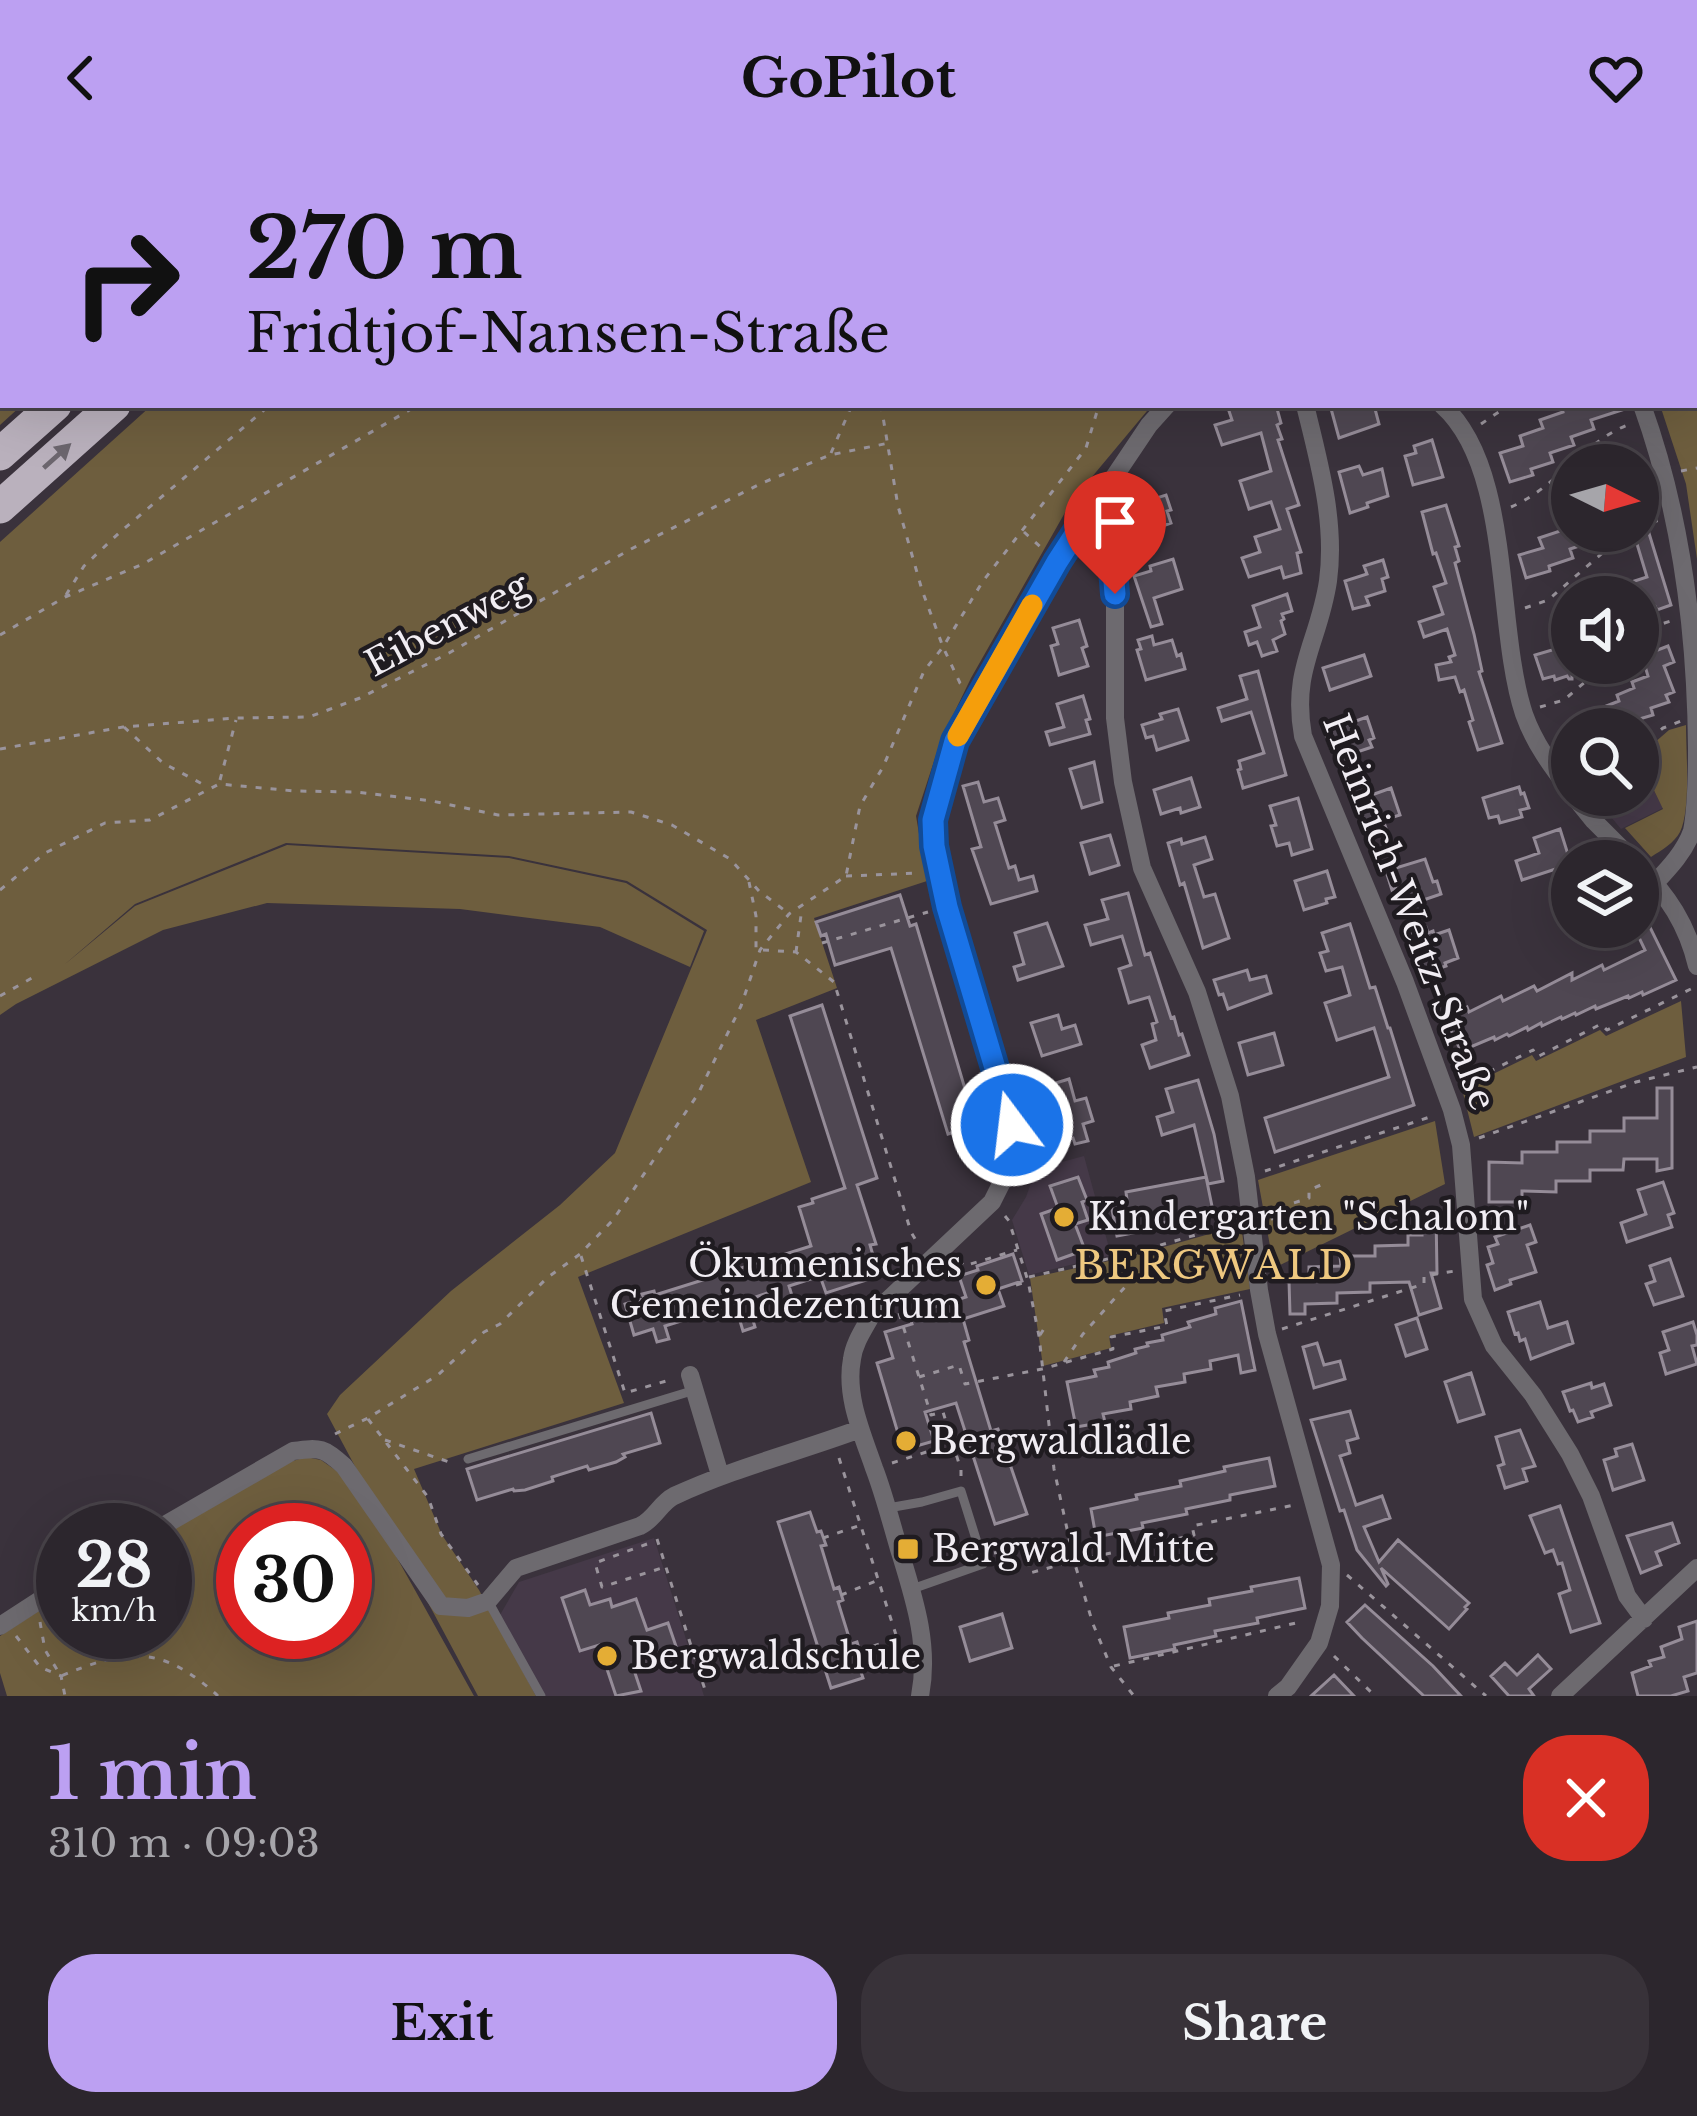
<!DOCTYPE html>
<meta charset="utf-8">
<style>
:root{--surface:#2c262d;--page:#383239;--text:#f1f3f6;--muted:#a6a5aa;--line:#484349;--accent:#bca0f2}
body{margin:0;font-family:"Libre Baskerville",serif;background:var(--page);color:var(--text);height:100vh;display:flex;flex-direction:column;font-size:45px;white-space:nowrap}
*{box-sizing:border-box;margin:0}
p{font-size:39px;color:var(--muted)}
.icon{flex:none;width:66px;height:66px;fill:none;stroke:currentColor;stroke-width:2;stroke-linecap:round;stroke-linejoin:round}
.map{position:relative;height:1540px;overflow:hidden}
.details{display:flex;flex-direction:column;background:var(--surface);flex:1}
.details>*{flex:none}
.top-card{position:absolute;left:0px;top:0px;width:1698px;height:252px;box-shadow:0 12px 48px #0002,0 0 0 3px var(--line);background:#bca0f2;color:#111;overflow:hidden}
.needle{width:78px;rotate:95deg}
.buttons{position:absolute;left:1551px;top:288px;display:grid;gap:24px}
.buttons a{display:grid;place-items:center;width:108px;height:108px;border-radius:50%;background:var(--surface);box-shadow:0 12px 48px #0002,0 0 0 3px var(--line);font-size:60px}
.speed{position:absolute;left:36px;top:1347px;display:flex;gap:24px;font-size:60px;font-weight:700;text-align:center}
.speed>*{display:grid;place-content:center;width:156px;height:156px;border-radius:50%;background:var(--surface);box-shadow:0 12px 48px #0002,0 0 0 3px var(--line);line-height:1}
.speed small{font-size:30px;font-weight:400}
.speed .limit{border:18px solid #d22;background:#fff;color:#111}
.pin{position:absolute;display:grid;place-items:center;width:102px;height:102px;color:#fff;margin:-123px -51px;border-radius:50% 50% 50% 0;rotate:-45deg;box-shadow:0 0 12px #0007}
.pin .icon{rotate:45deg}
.me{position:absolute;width:132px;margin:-66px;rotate:345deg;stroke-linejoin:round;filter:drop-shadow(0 0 9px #0008)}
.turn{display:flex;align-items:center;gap:42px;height:252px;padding:0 48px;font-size:54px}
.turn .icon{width:156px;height:156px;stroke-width:2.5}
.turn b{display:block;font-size:84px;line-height:102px}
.round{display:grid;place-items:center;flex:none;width:126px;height:126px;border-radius:48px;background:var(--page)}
.headline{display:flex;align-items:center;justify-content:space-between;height:204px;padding:0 48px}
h1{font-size:72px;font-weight:700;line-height:90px;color:var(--accent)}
.action{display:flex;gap:24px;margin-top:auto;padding:24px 48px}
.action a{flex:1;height:138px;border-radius:48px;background:var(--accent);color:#111;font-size:48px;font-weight:700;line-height:138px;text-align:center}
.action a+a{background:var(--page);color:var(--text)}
header{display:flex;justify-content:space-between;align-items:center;height:156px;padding:0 48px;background:var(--accent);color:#111;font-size:54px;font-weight:700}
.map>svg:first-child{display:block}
.built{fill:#453948}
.green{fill:#6e5e3e;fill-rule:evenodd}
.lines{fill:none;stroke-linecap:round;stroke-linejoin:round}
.stream{stroke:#967b49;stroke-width:4.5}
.building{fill:#4f4752;stroke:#958c98;stroke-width:3}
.path{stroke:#9a949c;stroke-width:3;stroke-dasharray:6 9;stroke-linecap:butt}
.lane{stroke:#6d6a6f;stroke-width:9}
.street{stroke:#6d6a6f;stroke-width:18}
.highway{stroke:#bab1bd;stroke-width:33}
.oneway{fill:#6c666e}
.route-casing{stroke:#114b97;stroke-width:30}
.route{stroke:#1a73e8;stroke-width:21}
.slow{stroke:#f59e0b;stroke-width:21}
.poi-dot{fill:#e4ad35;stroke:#1f1b20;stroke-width:4.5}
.labels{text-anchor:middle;stroke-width:9;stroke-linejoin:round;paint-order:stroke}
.street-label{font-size:36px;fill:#f1edf3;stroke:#1f1b20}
.poi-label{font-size:36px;fill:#f1edf3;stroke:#1f1b20;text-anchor:start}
.neighbourhood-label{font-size:39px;letter-spacing:3px;fill:#eec880;stroke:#1f1b20}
</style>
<header><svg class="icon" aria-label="back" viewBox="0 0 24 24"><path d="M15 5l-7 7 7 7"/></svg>GoPilot<svg class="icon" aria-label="heart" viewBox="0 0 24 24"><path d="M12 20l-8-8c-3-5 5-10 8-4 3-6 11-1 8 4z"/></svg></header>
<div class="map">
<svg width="1697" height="1540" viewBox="0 0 1697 1540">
<rect width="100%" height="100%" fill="#3a323c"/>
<path class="built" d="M1638,603l25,49 -42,21 -28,-34h45z
M1084,1000l27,99 -82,20 -17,-55 14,-23 10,-28z
M654,1382l50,158h-160l-44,-81 19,-33z"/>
<path class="green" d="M0,0h293l-3,3h-287v246h19l-22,20z
M431,0h1266v403l-11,-75 -26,-79h35v-246h-1267z
M152,249h1000l-81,97 -100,176 -30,62 -25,76 11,65 -113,37 23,70 -81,32 55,162 -233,95 46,126 -210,66 28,66 37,55 57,106h-58l-151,-282 13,-19 111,-104 109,-86 55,-52 92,-223 -80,-49 -118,-25 -223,-13 -151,61 -71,61 71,-59 152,-61 222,13 117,25 78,48 -14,36 -90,-40 -140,-18 -193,-6 -104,27 -147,74 -16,11v-473z
M1686,569c0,26 5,85 -6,107 -6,11 -18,18 -29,25l-26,-29 38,-19 -25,-52 31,-27z
M1681,845l5,56 -212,80 -12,-48 70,-34 4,6 64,-31 6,6z
M1435,965l10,63 -171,84 -16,-88z
M1241,1069l9,64 -88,19 2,15 -55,13 2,12 -68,18 -13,-88 102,-22z
M306,1301l15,3 20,14 31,39 102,183h-467l-7,-23v-37l63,-41v37h102v-98l121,-71zM243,1374h102v102h-102z"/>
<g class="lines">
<path class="stream" d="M14,3l4,-3
M0,12l3,-2"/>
</g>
<path class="building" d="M1227,249h49l5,18 -4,2 5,14 -4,1 21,65 -12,4 14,43 -4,1 4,20 -17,5 -3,-11 -32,10 -7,-19 18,-6 -5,-15 25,-8 -9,-27 -22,7 -9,-28 31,-10 -10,-38 -39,12 -7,-20 17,-5z
M1330,249h44l5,19 -40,14z
M1561,249h66l1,3 -37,12 3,9 -23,8 3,8 -24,8 3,9 -22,7 2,6 -23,7 -10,-29 23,-7 -3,-10 23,-8 -3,-8 23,-8z
M1432,284l11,37 -30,8 -8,-29 11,-3 -2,-7z
M1359,310l4,9 19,-6 6,27 -21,7 1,4 -18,6 -11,-41z
M1166,339l5,15 -4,1 4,12 -20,7 2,8 -18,6 -10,-32 10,-4 -1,-3z
M1446,349l13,41 -4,1 4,14 -4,2 19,71 8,37 -3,1 23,71 -24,7 -9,-28 4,-2 -9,-30 -4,2 -5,-15 -16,3 -3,-15 15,-3 -2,-5 6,-2 -8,-26 -23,8 -5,-15 24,-8 -9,-27 12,-4 -10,-30 -3,1 -11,-42z
M1572,371v4h44v3l-46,15 3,9 -24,8 1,5 -24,7 -7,-23 24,-7 -4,-10z
M1648,374l23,75 -14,5 -2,-4 -16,5 -1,-14h-16l-3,-11 28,-9 -13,-43z
M1173,403l9,30 -28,9 8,26 -11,3 -17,-51 17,-5 -1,-5z
M1383,404l5,17 -6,2 3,12 -19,6 3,8 -16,4 -8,-28 22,-7 -3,-8z
M1287,438l5,17 -10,3 2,5 -3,2 4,13 -12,6 4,11 -15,5 -5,-14 -8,3 -4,-13 15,-5 -7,-21z
M1079,464l8,26 -5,2 6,18 -29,9 -8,-29 7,-2 -5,-16z
M1572,478v45h-3l-2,-3 -12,4 -1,-4 -11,3 -8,-24 24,-7 -3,-10z
M1152,480l2,9 18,-5 5,16 4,-2 4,15 -39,11 -9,-30 4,-1 -3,-9z
M1668,490l6,16 -10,4 10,26 -8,3 3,7 -18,6 2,7 -17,5 3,9h-71l36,-15 -3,-6 18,-7 -2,-6 17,-7 -2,-6 16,-6 -6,-20z
M1364,499l7,21 -41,14 -7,-22z
M1258,515l28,104 -43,13 -5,-18 3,-1 -2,-8 25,-8 -13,-41 -29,9 -4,-13 29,-9 -7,-23z
M1083,540l7,23 -4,1 4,14 -40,11 -4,-13 18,-5 -7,-23z
M1178,553l10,31 -31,10 -4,-14 -7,2 -4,-13 20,-6 -2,-5z
M1367,561l7,21 -5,2 3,7 -15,5 3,11 -15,5 -6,-20 -8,2 -6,-18z
M1094,606l8,40 -20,6 -12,-39z
M1191,622l9,29 -19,6 -1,-5 -19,6 -7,-24z
M978,626l6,20 14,-4 7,22 -10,3 14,45 6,-2 4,14 14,-4 4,15 -46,13 -19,-55 9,-2 -18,-61z
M1519,631l2,7 3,-1 5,15 -9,2 2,7 -22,6 -2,-7 -9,2 -6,-20z
M1391,632l9,27 -17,5 4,11 -20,7 -12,-37z
M1298,642l14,51 -20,6 -3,-12 -12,3 -6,-20 5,-1 -6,-19z
M1560,673l11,35 -49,16 -6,-19 23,-8 -5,-15z
M1110,679l9,30 -29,9 -9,-31z
M1205,681l7,22 -18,6 10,32 11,-3 14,44 -26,10 -19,-65 -4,2 -12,-42 13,-4 1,5z
M1425,703l8,23 4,-1 4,13 -38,13 -7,-19 -4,2 -6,-19z
M1327,715l8,26 -9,2 1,4 -23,7 -9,-29z
M1128,737l17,62 5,-2 21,65 3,-1 5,18 3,-1 7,21 -39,13 -8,-23 14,-5 -4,-16 5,-2 -8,-25 -20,6 -10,-34 12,-4 -9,-29 -31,9 -6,-20 23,-6 -6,-19z
M900,739l10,31 6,-2 58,195 -6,1 2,7 -22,7 -57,-186 -56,17 -9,-31 -5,2 -5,-14z
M1638,747l38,77 -33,15 -1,-3 -13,6 -1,-2 -32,13 -1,-3 -19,9 -1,-2 -13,6 -1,-2 -19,9 -1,-3 -13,7 -1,-3 -18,9 -2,-2 -12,6 -1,-3 -33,14 -16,-33 22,-11 2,5 32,-16 2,5 31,-15 3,5 35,-18v7l30,-15 2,5 41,-20 -11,-23h4z
M1047,767l16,43 -45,14 -4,-13 10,-3 -9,-31z
M1350,768l20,64 5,-1 13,41h2l24,77 -139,47 -10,-34 124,-41 -15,-49 -37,12 -12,-37 25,-8 -8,-28 -16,4 -6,-18 8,-2 -6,-18z
M1426,771l2,6 5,-2 1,4 15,-5 9,28 -13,5 1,3 -21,7 -13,-42z
M1247,814l3,10 16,-4 5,17 -43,16 -5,-15 -4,1 -5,-15z
M822,849l55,173 -20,7 19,59 -6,1 9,31 -53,17 -6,-17 -31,10 4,13 -13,4 -4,-13 -29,10 8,27 -12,4 -8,-27 -70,22 4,13 -12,3 -4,-13 -19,6 -9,-31 19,-6 -2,-4 12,-3 1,4 156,-49 -12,-39 14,-4 -1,-4 33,-11 -55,-172z
M1058,859l4,14 13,-4 6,19 -39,12 -11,-33z
M1274,877l9,32 -35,10 -9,-32z
M1069,923l6,22 11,-3 7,23 -10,3 5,17 -13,3 -2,-6 -14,4 -13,-56z
M1198,924l16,54 9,47 -15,3 -14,-59 -32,10 -5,-18 16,-5 -7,-23z
M1657,932h15v80l-15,3v-12h-33l-1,11h-33v11h-34v11l-34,-1v11h-33v-40l33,1v-11h35v-10h33v-11h34v-13h33z
M1078,1021l9,23 -5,2 6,18 -13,4 10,26 -28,10 -16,-46 17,-6 -8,-22z
M1206,1021l7,34 -60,14 1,4 -37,7 -6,-32 16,-4 -1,-8z
M1663,1026l11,31 -6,2 4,12 -45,15 -6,-19 25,-9 -8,-24z
M1436,1058l1,59h-6l10,35 -22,7 -10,-33 -39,1v9l-33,1v10l-32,1v10h-15l-1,-33h20v-14l32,-1 -1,-10h35v-10l33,-1v-10h14l-1,-20z
M1530,1069l6,17 -9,3 9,27 -26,8 1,4 -16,6 -8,-25 6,-2 -5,-16 10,-3 -3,-7z
M1013,1098l9,27 -24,8 6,17 -41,13 6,21 -5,2 27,89 7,-2 29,85 -32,10 -39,-121 -31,9 9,29 -31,9 -26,-87 16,-5 -8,-26 27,-8 -3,-9 57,-18 -7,-21 19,-6 -1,-4z
M1670,1103l13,37 -29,9 -8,-21 9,-3 -5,-15z
M1241,1145l14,69 -14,3 -3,-18 -28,6 1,8 -27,5 1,8 -29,5 2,9 -28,6 1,7 -28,5 2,8 -29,5 -9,-45 29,-6 -2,-6 15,-3 -1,-5 28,-9 -1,-4 13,-3 -1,-3 16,-3 -1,-5 28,-8 -2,-5 28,-8 -1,-6z
M1540,1146l8,26 19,-6 6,21 -42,16 -6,-20 -5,2 -2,-8 -3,1 -7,-22z
M1417,1162l10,31 -21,7 -10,-31z
M1693,1166l4,13v10l-5,1 5,18 -31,10 -6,-21 9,-3 -6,-18z
M1317,1187l7,22 16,-4 5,18 -31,9 -11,-41z
M1471,1217l13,41 -26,8 -13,-40z
M1591,1227l1,5 12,-4 7,21 -20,7 2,5 -15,5 -5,-12 -3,1 -7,-19z
M1350,1255l8,27 -11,3 3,12 -10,3 16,49 26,-9 8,22 -26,9 15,35 19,-22 71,63 -4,4 2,2 -18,20 -68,-61 7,16 -2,2 -29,-36 -13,-40 -4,1 -29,-91z
M651,1257l9,30 -37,11 2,3 -9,5 -27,8 -2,-4 -35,11 1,4 -28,9 -11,1 -1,-2 -36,11 -10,-31z
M1520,1274l15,36 -12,3 4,12 -22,7 -7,-22 6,-2 -8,-27z
M1632,1288l12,36 -31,10 -9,-30 13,-4 -2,-7z
M1269,1302l6,28 -45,9v5l-44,9 1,5 -45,9 1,5 -47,9 -5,-28 46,-10 -1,-4 45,-9 -1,-5 45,-10 -1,-4z
M1560,1350l40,117 -29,9 -12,-38 11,-4 -8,-27 -4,1 -5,-14 -8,3 -15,-37z
M810,1356l7,20 4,-1 5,14 -5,1 13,43 5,-2 4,13 -5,2 13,42 6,-2 4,13 -5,2 7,21 -32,10 -53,-166z
M1672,1367l7,20 -23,9 5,13 -20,8 -14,-37z
M1299,1422l6,30 -48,10 1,5 -43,8 1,5 -42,9 1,4 -45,9 -6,-31 45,-9 -1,-5 42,-8 -1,-6 43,-8 -1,-4z
M585,1434l5,15 20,-6 2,8 24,-8 11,31 21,-7 11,32 -45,15 7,21 -25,5 -17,-51 -19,6 -18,-53z
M1365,1449l68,61 28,30h-37l-62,-58 -15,-16z
M1002,1458l10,34 -42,13 -10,-34z
M1697,1465v52l-13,4 4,14 -17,5h-33l-6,-23 19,-7 -2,-5 15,-4 -3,-10 21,-8 -3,-12z
M1538,1499l13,14 -22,20 5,7h-25l-18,-20 14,-13 12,12z
M1334,1519l20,21h-43z"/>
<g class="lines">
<path class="path" d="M255,3l4,-3
M542,3l3,-3
M909,3l1,-3
M0,210l3,-3
M881,249l17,101 24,84 21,57 17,36 6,5
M1481,268l28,-19
M831,297l21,-48
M1681,315l16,-3
M1511,351c45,-19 73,-66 119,-83
M1638,372l21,-8
M1024,376l20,18
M66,439l18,-29 35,-33 151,-128
M1525,452l23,-8 80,-69
M0,479l65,-38 78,-33 275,-159
M1638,481l8,-8 28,-9
M1540,551l24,-7 43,-37
M124,571l39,36 45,24
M0,593l123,-22 113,-9 73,-1 51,-19 89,-45 182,-104 131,-66 68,-28 59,-12
M1638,593l25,-21 18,-7
M220,624l16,-60
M846,720l74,-3
M749,726l7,34v40
M0,734l45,-37 60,-30 45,-3 69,-36 76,7 61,1 76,9 66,14 133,-3 41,13 58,34 29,32 29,22
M822,787l106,-31
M763,794l33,2 38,30 77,250 7,12
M796,796l6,-44
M0,840l39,-22
M1462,929l71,-35 4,7 64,-33 6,6 90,-44
M1479,982l157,-56 61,-15
M1265,1015l168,-55
M1005,1060l4,5 19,60 11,55 15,133 20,92 19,63 18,43 23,29
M1271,1063l5,-1 8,-12 25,-8v-8l19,-8
M581,1100l44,137 48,-14
M959,1104l5,6 53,-16
M1029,1121l100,-23 105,-30
M1016,1129l10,-3
M899,1157l32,102 12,-3 18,58v8
M1282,1173l142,-45v-8l31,-5
M1040,1179l7,-11
M1064,1206l19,-28 42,-47 3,-31
M919,1221l40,-12 6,19 77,-15 71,-20 -2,-12 56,-11 -3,-15 76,-16
M368,1263l60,78 13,37 37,51
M335,1278l33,-16 70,-43 46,-43 16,-8 47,-46 33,-24 33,-34 85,-126 43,-88 19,-56 29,-36 57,-38 14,-70 23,-39 41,-96 19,-24 40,-66 103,-133 13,-43
M385,1284l64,22 7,-1
M839,1302l58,180
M892,1307l59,-19
M823,1382l35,-12
M657,1383l50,157
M647,1388l-52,19 7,24 63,-20
M994,1397l32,-5 4,25 44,-12 120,-26 -2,-9 102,-21
M1347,1419l139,121
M841,1439l35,-14
M40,1466l5,28 16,26c67,-28 101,-31 157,20
M16,1480l24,31 21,9 4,20
M859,1495l38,-13
M1334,1500l41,40
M1114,1510l186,-44"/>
<path class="lane" d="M468,1303l227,-69
M888,1352l34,-6 39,-11 20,64 2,9 -71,25
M488,1445l53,95"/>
<path class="street" d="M1305,249c14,57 31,117 23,176 -9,61 -37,88 -25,155l102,246 47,128 9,35 12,154 21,47 39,49 37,59 21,42 36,100 17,23
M1442,249c71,63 53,222 82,309 11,31 29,54 48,79
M1642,249c40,111 54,227 55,343 0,26 0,58 -5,83 -7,20 -22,36 -37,52
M1090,355l12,16 10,30 3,37v124l8,64 19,86 55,124 33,104 16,81 13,113 8,44 64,231 -1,41 -11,37 -31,44 -11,9
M1573,639l21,26 40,40
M1638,709c30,31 49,59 59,101
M690,1219l30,100
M156,1374l137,-79c28,-4 31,-3 51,15l97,140 27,2 20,-7 28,-33 124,-42c15,-7 20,-23 34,-30 60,-28 124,-44 186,-67
M0,1470l63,-41
M920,1540c10,-51 -6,-98 -21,-147 -8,-27 -15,-55 -25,-81 -12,-35 -29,-72 -22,-109 2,-16 12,-30 19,-43l121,-114 17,-34 5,-26 -8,-44 -59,-191 -13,-61 -1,-26 22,-79 102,-179 92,-137 18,-20
M1560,1540l137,-128"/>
<path class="highway" d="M331,3l3,-3
M391,3l3,-3
M0,298l55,-49
M0,351l114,-102"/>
</g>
<defs><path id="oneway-solid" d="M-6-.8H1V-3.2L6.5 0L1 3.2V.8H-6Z" transform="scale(3)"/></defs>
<use class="oneway" href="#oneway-solid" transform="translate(57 300) rotate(-42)"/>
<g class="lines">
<g class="route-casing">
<path id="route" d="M1012,969l-65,-218 -13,-61 -1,-26 22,-79 102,-179 33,-51c19,25 23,51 25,83"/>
</g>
<use href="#route" class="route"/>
<path class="slow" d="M958,580l74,-131"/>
</g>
<g class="poi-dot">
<circle cx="1064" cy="1061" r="12"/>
<circle cx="986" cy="1129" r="12"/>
<circle cx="906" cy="1285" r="12"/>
<rect x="896" y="1381" width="24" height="24" rx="6"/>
<circle cx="607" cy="1500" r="12"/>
</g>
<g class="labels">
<g class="street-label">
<text transform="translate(447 468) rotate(-28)" y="13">Eibenweg</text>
<text transform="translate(1410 756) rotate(69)" y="13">Heinrich-Weitz-Straße</text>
</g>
<g class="poi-label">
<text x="1088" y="1074">Kindergarten "Schalom"</text>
<text x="962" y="1121" text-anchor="end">Ökumenisches<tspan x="962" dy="41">Gemeindezentrum</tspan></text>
<text x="930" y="1298">Bergwaldlädle</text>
<text x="932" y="1406">Bergwald Mitte</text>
<text x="631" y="1513">Bergwaldschule</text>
</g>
<g class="neighbourhood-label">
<text x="1215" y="1123">BERGWALD</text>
</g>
</g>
</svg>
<div class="buttons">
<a><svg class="needle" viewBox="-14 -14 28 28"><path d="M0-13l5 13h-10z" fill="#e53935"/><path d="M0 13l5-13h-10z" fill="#a6a5aa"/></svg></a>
<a><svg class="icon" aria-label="sound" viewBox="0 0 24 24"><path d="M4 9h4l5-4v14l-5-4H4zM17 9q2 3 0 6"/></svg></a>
<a><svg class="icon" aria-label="search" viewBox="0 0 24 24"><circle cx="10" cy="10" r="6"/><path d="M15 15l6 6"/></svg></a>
<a><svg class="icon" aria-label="layers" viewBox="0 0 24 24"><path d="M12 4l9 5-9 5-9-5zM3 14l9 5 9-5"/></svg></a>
</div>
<div class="speed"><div>28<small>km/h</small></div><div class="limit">30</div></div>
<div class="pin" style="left:1115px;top:438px;background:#d93025"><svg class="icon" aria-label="arrive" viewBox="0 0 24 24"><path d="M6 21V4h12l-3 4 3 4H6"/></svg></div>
<svg class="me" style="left:1012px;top:969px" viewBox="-20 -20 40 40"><circle r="17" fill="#1a73e8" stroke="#fff" stroke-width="3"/><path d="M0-11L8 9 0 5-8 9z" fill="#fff"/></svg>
<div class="top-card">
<div class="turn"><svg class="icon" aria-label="right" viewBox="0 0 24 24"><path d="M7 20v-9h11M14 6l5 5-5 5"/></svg><div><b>270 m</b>Fridtjof-Nansen-Straße</div></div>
</div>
</div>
<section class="details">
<div class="headline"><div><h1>1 min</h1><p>310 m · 09:03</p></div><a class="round" style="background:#d93025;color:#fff"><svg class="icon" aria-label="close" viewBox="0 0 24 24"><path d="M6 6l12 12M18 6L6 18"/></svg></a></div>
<div class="action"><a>Exit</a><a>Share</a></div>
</section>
